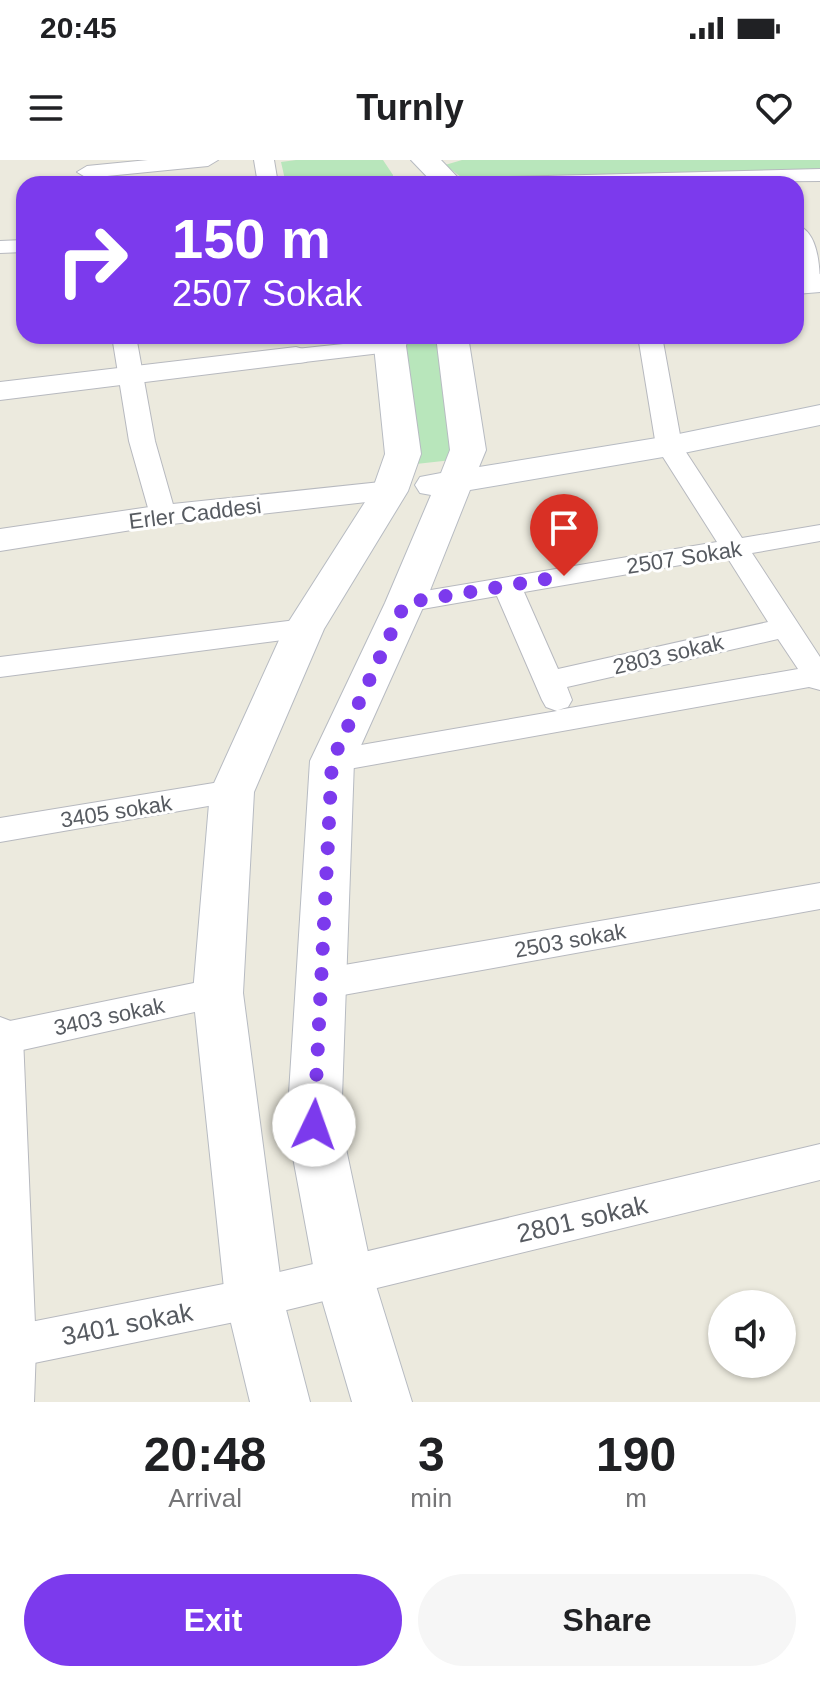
<!DOCTYPE html>
<style>
:root{--surface:#fff;--page:#f6f6f6;--text:#202124;--muted:#757577;--accent:#7c3aed}
body{margin:0;font-family:Arial,sans-serif;background:var(--page);color:var(--text);height:100vh;display:flex;flex-direction:column;font-size:30px;white-space:nowrap}
*{box-sizing:border-box;margin:0}
p{font-size:26px;color:var(--muted)}
.icon{flex:none;width:44px;height:44px;fill:none;stroke:currentColor;stroke-width:2;stroke-linecap:round;stroke-linejoin:round}
.map{position:relative;height:1242px;overflow:hidden}
.side{display:flex;flex-direction:column;background:var(--surface);flex:1}
.side>*{flex:none}
.banner{position:absolute;left:16px;top:16px;width:788px;height:168px;border-radius:24px;box-shadow:0 2px 6px #0004;background:#7c3aed;color:#fff;overflow:hidden}
.tools{position:absolute;left:708px;top:1130px;display:grid;gap:16px}
.tools a{display:grid;place-items:center;width:88px;height:88px;border-radius:50%;background:var(--surface);box-shadow:0 2px 6px #0004;font-size:40px}
.pin{position:absolute;display:grid;place-items:center;width:68px;height:68px;color:#fff;margin:-82px -34px;border-radius:50% 50% 50% 0;rotate:-45deg;box-shadow:0 0 8px #0007}
.pin .icon{rotate:45deg}
.me{position:absolute;width:88px;margin:-44px;rotate:3deg;stroke-linejoin:round;filter:drop-shadow(0 0 6px #0008)}
.turn{display:flex;align-items:center;gap:28px;height:168px;padding:0 24px;font-size:36px}
.turn .icon{width:104px;height:104px;stroke-width:2.5}
.turn b{display:block;font-size:56px;line-height:68px}
.eta{display:flex;justify-content:space-evenly;align-items:center;height:136px;text-align:center}
.eta b{font-size:48px;font-weight:800;line-height:56px}
.cta{display:flex;gap:16px;margin-top:auto;padding:16px 24px}
.cta a{flex:1;height:92px;border-radius:48px;background:var(--accent);color:#fff;font-size:32px;font-weight:800;line-height:92px;text-align:center}
.cta a+a{background:var(--page);color:var(--text)}
.status{display:flex;justify-content:space-between;align-items:center;height:56px;padding:0 40px;background:var(--surface);direction:ltr}
.status svg{height:22px;fill:currentColor}
header{display:flex;justify-content:space-between;align-items:center;height:104px;padding:0 24px;background:var(--surface);font-size:36px;font-weight:800}
.map>svg:first-child{display:block}
.green{fill:#b8e6bb}
.lines{fill:none;stroke-linecap:round;stroke-linejoin:round}
.minor-casing{stroke:#b7b9bf;stroke-width:2}
.tertiary-casing{stroke:#b7b9bf;stroke-width:2}
.secondary-casing{stroke:#b7bbc2;stroke-width:2}
.minor{fill:#fff;fill-rule:evenodd}
.tertiary{fill:#fff;fill-rule:evenodd}
.secondary{fill:#fff;fill-rule:evenodd}
.route{stroke:#7c3aed;stroke-width:14;stroke-dasharray:0 25.2}
.labels{text-anchor:middle;stroke-width:6;stroke-linejoin:round;paint-order:stroke}
.street-label{font-size:22px;fill:#575b61;stroke:#fff}
.near-street-label{font-size:26px;fill:#575b61;stroke:#fff}
</style>
<div class="status"><b>20:45</b><svg viewBox="0 0 49 12"><path d="M0 12V9h3v3zM5 12V6h3v6zM10 12V3h3v9zM15 12V0h3v12zM26 1h20v11H26zM47 4h2v5h-2z"/></svg></div>
<header><svg class="icon" aria-label="menu" viewBox="0 0 24 24"><path d="M4 6h16M4 12h16M4 18h16"/></svg>Turnly<svg class="icon" aria-label="heart" viewBox="0 0 24 24"><path d="M12 20l-8-8c-3-5 5-10 8-4 3-6 11-1 8 4z"/></svg></header>
<div class="map">
<svg width="820" height="1242" viewBox="0 0 820 1242">
<rect width="100%" height="100%" fill="#eceade"/>
<path class="green" d="M296,0h87l10,15v9h-107l-5,-22z
M462,0h358v9l-355,11 -20,-15z
M407,176h39l6,124 -45,5z"/>
<g class="lines">
<g class="minor-casing">
<path id="minor" d="M148,0h70l-10,6 -121,12 -10,-6 10,-6z
M254,0h20l4,24h-20z
M820,9v12l-366,3 10,-6z
M796,65c24,6 24,47 24,67 -24,-6 -24,-47 -24,-67z
M24,80v12l-24,1v-12z
M112,176h24l19,105 21,74 -4,6h-18l-4,-6 -21,-74z
M638,176h24l20,110 60,92 78,-13v16l-68,12 68,104v33l-11,-3 -477,85 -11,-3 -5,-8 5,-8 11,-3 225,-39 -11,-4 -4,-7 -45,-104 -92,16 -10,-2 -4,-7 4,-7 322,-54 -61,-96zM727,397l41,65 -210,47 -34,-77zM778,479l20,30 -240,41 10,-3 4,-7 -5,-13z
M390,179l8,2 4,5 -4,5 -102,12 -8,-2 -4,-5 4,-5 8,-2z
M304,459l10,3 5,7 -5,7 -314,41v-20z
M232,620l11,4 5,8 -5,8 -243,42v-24z
M820,723v26l-499,90 -13,-5 -5,-10 5,-10 13,-5z
M218,818l13,4 5,11 -5,11 -231,51v-32z
M820,984v36l-566,138 -254,52v-42l254,-50z"/>
</g>
<g class="tertiary-casing">
<path id="tertiary" d="M296,187l10,3 5,6 -5,6 -306,38v-18z
M390,321l12,3 4,7 -4,7 -239,27 -163,26v-22l163,-24z
M0,857l16,6 7,14 13,311 -2,54h-34z"/>
</g>
<g class="secondary-casing">
<path id="secondary" d="M411,0h30l23,24h-30z
M820,114v18l-24,2v-18z
M376,176h32l-2,10 15,108 -13,37 -84,138 -70,163 -11,201 40,305 27,104h-60l-25,-104 -32,-305 17,-201 74,-163 88,-138 13,-37 -11,-108z
M436,176h32l18,114 -7,17 190,-31 151,-31v20l-151,31 -199,34 -45,113 -71,158 -13,364 32,151 39,126h-60l-37,-126 -28,-151 23,-364 75,-158 46,-108 -11,-2 -5,-8 5,-8 21,-4 9,-23z"/>
</g>
<use href="#minor" class="minor"/>
<use href="#tertiary" class="tertiary"/>
<use href="#secondary" class="secondary"/>
</g>
<g class="lines">
<path class="route" d="M314,965l18,-364 73,-158 159,-27"/>
</g>
<g class="labels">
<g class="street-label">
<text transform="translate(195 353) rotate(-7)" y="8">Erler Caddesi</text>
<text transform="translate(684 397) rotate(-9)" y="8">2507 Sokak</text>
<text transform="translate(668 494) rotate(-13)" y="8">2803 sokak</text>
<text transform="translate(116 651) rotate(-9)" y="8">3405 sokak</text>
<text transform="translate(570 780) rotate(-10)" y="8">2503 sokak</text>
<text transform="translate(109 856) rotate(-12)" y="8">3403 sokak</text>
</g>
<g class="near-street-label">
<text transform="translate(582 1059) rotate(-13)" y="9">2801 sokak</text>
<text transform="translate(127 1164) rotate(-11)" y="9">3401 sokak</text>
</g>
</g>
</svg>
<div class="tools">
<a><svg class="icon" aria-label="sound" viewBox="0 0 24 24"><path d="M4 9h4l5-4v14l-5-4H4zM17 9q2 3 0 6"/></svg></a>
</div>
<div class="pin" style="left:564px;top:416px;background:#d93025"><svg class="icon" aria-label="arrive" viewBox="0 0 24 24"><path d="M6 21V4h12l-3 4 3 4H6"/></svg></div>
<svg class="me" style="left:314px;top:965px" viewBox="-20 -20 40 40"><circle r="19" fill="#fff"/><path d="M0-13L10 11 0 6-10 11z" fill="#7c3aed"/></svg>
<div class="banner">
<div class="turn"><svg class="icon" aria-label="right" viewBox="0 0 24 24"><path d="M7 20v-9h11M14 6l5 5-5 5"/></svg><div><b>150 m</b>2507 Sokak</div></div>
</div>
</div>
<section class="side">
<div class="eta">
<div><b>20:48</b><p>Arrival</p></div>
<div><b>3</b><p>min</p></div>
<div><b>190</b><p>m</p></div>
</div>
<div class="cta"><a>Exit</a><a>Share</a></div>
</section>
